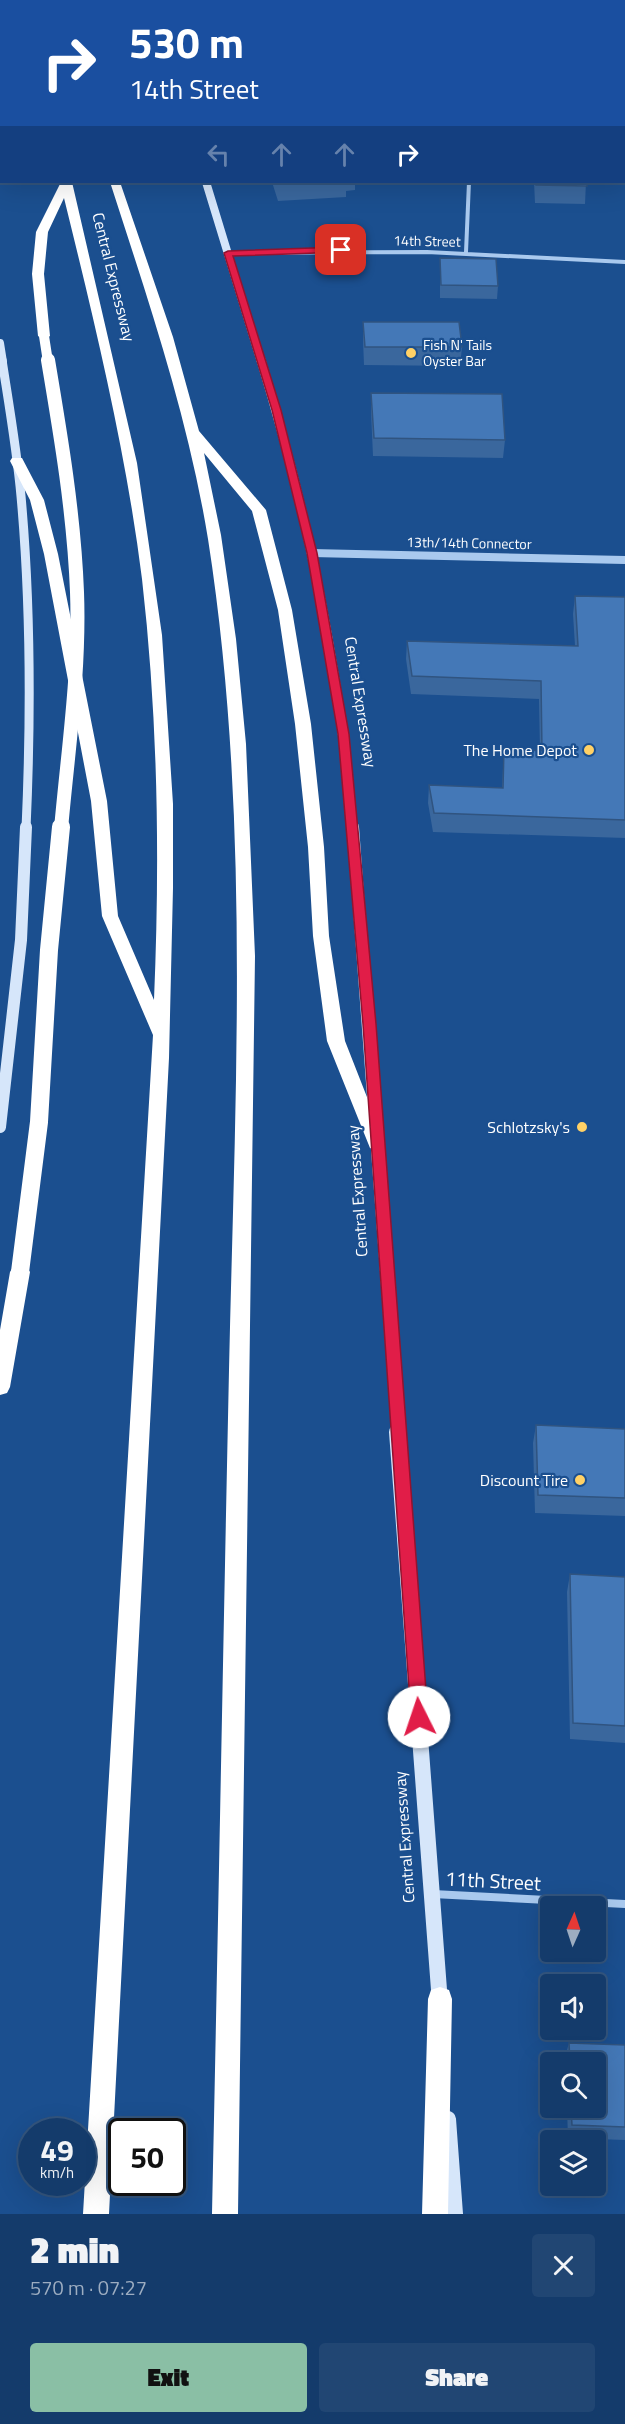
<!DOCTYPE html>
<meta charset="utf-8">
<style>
:root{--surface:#143b6b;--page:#214673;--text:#f1f3f6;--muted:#9dadc1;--line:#33557e;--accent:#8abfa5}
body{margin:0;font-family:"Titillium Web",sans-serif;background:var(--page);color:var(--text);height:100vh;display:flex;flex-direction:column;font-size:22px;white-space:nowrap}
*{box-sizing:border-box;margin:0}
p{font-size:20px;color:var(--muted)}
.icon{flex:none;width:33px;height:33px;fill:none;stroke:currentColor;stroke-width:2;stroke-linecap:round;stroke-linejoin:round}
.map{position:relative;height:2214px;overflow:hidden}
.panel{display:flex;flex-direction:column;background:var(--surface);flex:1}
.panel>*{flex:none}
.guide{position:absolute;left:0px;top:0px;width:626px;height:183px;box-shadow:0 6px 24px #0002,0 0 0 2px var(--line);background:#1a4fa0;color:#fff;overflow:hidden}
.needle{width:39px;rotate:3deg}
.controls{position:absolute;left:540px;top:1896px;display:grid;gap:12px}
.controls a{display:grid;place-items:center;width:66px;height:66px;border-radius:6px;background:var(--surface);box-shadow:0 6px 24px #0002,0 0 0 2px var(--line);font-size:30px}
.speed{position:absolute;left:18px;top:2118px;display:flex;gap:12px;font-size:30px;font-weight:700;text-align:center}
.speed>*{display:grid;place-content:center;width:78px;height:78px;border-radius:50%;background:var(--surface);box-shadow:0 6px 24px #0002,0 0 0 2px var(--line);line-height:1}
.speed small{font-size:15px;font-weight:400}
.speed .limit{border:3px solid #111;border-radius:9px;background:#fff;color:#111}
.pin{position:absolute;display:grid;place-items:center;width:51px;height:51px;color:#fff;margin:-26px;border-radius:12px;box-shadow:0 3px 9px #0006}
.me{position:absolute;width:66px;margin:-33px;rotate:356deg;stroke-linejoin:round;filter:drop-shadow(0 0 4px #0008)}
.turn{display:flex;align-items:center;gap:21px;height:126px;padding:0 30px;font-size:27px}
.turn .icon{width:78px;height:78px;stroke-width:2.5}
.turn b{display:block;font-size:42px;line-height:51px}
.lanes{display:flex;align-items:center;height:57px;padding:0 30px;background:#0003;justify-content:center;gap:30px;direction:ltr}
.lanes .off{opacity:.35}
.round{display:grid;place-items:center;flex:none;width:63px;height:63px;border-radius:6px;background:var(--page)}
.summary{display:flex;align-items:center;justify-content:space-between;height:102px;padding:0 30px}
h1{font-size:36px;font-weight:800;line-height:45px}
.action{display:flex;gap:12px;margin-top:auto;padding:12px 30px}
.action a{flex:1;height:69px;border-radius:6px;background:var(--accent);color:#111;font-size:24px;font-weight:800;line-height:69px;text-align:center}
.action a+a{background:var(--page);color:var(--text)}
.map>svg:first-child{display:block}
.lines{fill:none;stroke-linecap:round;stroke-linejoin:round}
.minor-far1{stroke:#a9c9ee;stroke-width:4}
.minor{stroke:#a9c9ee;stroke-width:8}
.tertiary{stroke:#a9c9ee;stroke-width:8}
.secondary-far3{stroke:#d6e6fa;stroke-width:8}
.secondary-far2{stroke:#d6e6fa;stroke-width:9}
.secondary-far1{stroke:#d6e6fa;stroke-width:12}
.secondary{stroke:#d6e6fa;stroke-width:16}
.motorway{fill:#fff;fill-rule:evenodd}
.motorway-bridge-far2{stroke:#fff;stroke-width:10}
.motorway-bridge-far1{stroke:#fff;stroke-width:14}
.motorway-bridge{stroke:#fff;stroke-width:18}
.wall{fill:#3a679d}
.building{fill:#4478b7;stroke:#305480;stroke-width:1.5}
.route{fill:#e11d48;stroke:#92132f;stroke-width:1.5}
.poi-dot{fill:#ffd166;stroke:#1b4f8f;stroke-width:2}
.labels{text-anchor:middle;stroke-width:4.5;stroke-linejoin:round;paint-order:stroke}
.far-street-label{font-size:14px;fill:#fff;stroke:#1b4f8f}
.far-poi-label{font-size:14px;fill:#fff;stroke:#1b4f8f;text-anchor:start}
.street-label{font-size:16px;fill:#fff;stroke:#1b4f8f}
.poi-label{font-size:16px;fill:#fff;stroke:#1b4f8f;text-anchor:end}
.near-street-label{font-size:20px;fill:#fff;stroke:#1b4f8f}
</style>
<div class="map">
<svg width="625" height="2214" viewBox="0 0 625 2214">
<rect width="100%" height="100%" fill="#1b4f8f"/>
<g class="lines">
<path class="minor-far1" d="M466,252l3,-70
M228,253l199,-1 198,10"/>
<path class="minor" d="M433,1894l192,10"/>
<path class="tertiary" d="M312,553l313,7"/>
<path class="secondary-far3" d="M206,182l55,180
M0,343l3,19"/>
<path class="secondary-far2" d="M2,360c7,45 15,91 19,136 10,111 10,222 5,333
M261,360c32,105 57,212 74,320 8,49 12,99 18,149"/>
<path class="secondary-far1" d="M353,827l45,606
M0,1127l21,-187 5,-113"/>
<path class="secondary" d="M397,1432l43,571
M448,2119l7,95"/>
<path class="motorway" d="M19,0h10v2h-10z
M81,0h10l-10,2z
M61,182h11l65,281 25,172 11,169v84l-4,170 -60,1156h-26l70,-1179 -51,-119 -11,-115 -47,-247 -14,-54 -20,-39 2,-3h10l22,42 14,54 49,247 11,115 36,84c6,-141 4,-281 -12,-421 -16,-128 -47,-255 -78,-381l-16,34 -4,42 6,62 -6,4 -6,-4 -6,-62 4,-42z
M110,182h10l53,155 26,94 67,79 26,100 19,114 13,123 5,89 16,105 40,102 -3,5 -6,2 -6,-2 -43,-107 -14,-105 -5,-89 -13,-123 -17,-114 -26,-99 -48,-58 17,82 15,104 10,105 9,212 -17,1258h-26c6,-281 11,-562 17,-844 6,-278 22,-555 -21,-831 -20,-123 -60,-239 -98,-357z
M20,1264l7,3 3,5 -20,115 -3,6 -7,2v-65l10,-58 3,-5z
M440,1987l9,3 3,9 -4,215h-26l6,-215 3,-9z"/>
<path class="motorway-bridge-far2" d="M44,336l4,26"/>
<path class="motorway-bridge-far1" d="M48,360c13,77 26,154 29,232 3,79 -9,158 -16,237"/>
<path class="motorway-bridge" d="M20,1272l19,-150 10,-172 12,-123"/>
</g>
<path class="wall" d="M272,182h83v8l-9,1v6l-68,4z
M534,182h52l-1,22 -50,-1z
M440,258l58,28 -1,13 -57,-1z
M363,322l99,25 -2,19 -96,-1 -1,-25z
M371,393l134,47 -2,18 -130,-2 -2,-44z
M575,596l50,1v241l-192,-6 -5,-29 1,-18 73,3 2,-40 36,3 -1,-52 -128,-5 -5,-35 1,-18 168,5 -2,-32z
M536,1425l89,4v87l-90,-3 -2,-70z
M570,1574l55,3v166l-55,-4 -3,-147z
M569,2043l56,2v95l-57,-2 -1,-30h29v-46h-30l-1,-5z"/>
<path class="building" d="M201,0h56v2h-56z
M277,182h36l-36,2z
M536,182h50l1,4 -51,-1z
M440,258l56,1 2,27 -57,-1z
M363,322h96l3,25h-97z
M371,393l131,1 3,46 -131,-2z
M575,596l50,1v223l-191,-7 -5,-28 74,3 1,-40 38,3 -1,-70 -129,-5 -5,-35 171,5z
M536,1425l89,4v69l-87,-3z
M570,1574l55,3v149l-52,-3z
M569,2043l56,2v82l-53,-2 -1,-17h25v-46h-26z"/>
<path class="route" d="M341,247l3,1v4l-111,4 48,154 36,143 32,181 27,290 52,693 -3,6 -6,2 -6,-2 -2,-6 -48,-693 -25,-290 -31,-181 -35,-143 -48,-157 4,-2z"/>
<g class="poi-dot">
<circle cx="411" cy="353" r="6"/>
<circle cx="589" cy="750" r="6"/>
<circle cx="582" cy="1127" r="6"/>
<circle cx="580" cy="1480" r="6"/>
</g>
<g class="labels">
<g class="far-street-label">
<text transform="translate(427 241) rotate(1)" y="5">14th Street</text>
<text transform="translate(469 543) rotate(1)" y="5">13th/14th Connector</text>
</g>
<g class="far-poi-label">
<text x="423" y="350">Fish N' Tails<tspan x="423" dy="16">Oyster Bar</tspan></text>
</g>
<g class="street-label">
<text transform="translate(114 277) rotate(76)" y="6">Central Expressway</text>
<text transform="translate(361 702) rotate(81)" y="6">Central Expressway</text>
<text transform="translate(357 1191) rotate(-94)" y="6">Central Expressway</text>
<text transform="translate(404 1837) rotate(-94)" y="6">Central Expressway</text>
</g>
<g class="poi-label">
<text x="577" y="756">The Home Depot</text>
<text x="570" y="1133">Schlotzsky's</text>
<text x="568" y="1486">Discount Tire</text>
</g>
<g class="near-street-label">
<text transform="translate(493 1881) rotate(3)" y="7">11th Street</text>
</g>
</g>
</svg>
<div class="controls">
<a><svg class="needle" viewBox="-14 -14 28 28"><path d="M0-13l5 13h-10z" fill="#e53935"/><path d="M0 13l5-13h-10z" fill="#9dadc1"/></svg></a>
<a><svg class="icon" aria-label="sound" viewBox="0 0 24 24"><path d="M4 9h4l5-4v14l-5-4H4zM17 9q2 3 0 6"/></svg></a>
<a><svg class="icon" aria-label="search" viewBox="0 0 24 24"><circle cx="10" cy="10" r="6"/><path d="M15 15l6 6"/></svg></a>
<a><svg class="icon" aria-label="layers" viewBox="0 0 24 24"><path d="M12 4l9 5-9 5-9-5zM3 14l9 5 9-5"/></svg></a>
</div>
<div class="speed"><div>49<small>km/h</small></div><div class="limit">50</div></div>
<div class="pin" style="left:341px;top:250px;background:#d93025"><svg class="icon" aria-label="arrive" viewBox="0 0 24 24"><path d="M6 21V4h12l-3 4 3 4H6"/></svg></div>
<svg class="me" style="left:419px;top:1717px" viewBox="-20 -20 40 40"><circle r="19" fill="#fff"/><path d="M0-13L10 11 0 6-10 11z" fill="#e11d48"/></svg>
<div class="guide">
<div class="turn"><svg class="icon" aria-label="right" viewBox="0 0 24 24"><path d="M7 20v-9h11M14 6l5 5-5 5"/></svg><div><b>530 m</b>14th Street</div></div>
<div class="lanes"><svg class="icon off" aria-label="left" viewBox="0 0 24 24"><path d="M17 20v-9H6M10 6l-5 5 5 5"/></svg><svg class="icon off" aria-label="ahead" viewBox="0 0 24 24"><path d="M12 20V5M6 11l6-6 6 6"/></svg><svg class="icon off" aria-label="ahead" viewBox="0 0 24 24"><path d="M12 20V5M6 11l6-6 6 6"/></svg><svg class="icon" aria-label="right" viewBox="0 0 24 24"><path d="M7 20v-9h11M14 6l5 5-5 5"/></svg></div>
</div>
</div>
<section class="panel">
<div class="summary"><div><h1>2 min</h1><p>570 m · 07:27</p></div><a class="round"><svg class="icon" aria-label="close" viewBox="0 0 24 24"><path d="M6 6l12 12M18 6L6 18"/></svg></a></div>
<div class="action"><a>Exit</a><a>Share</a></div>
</section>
